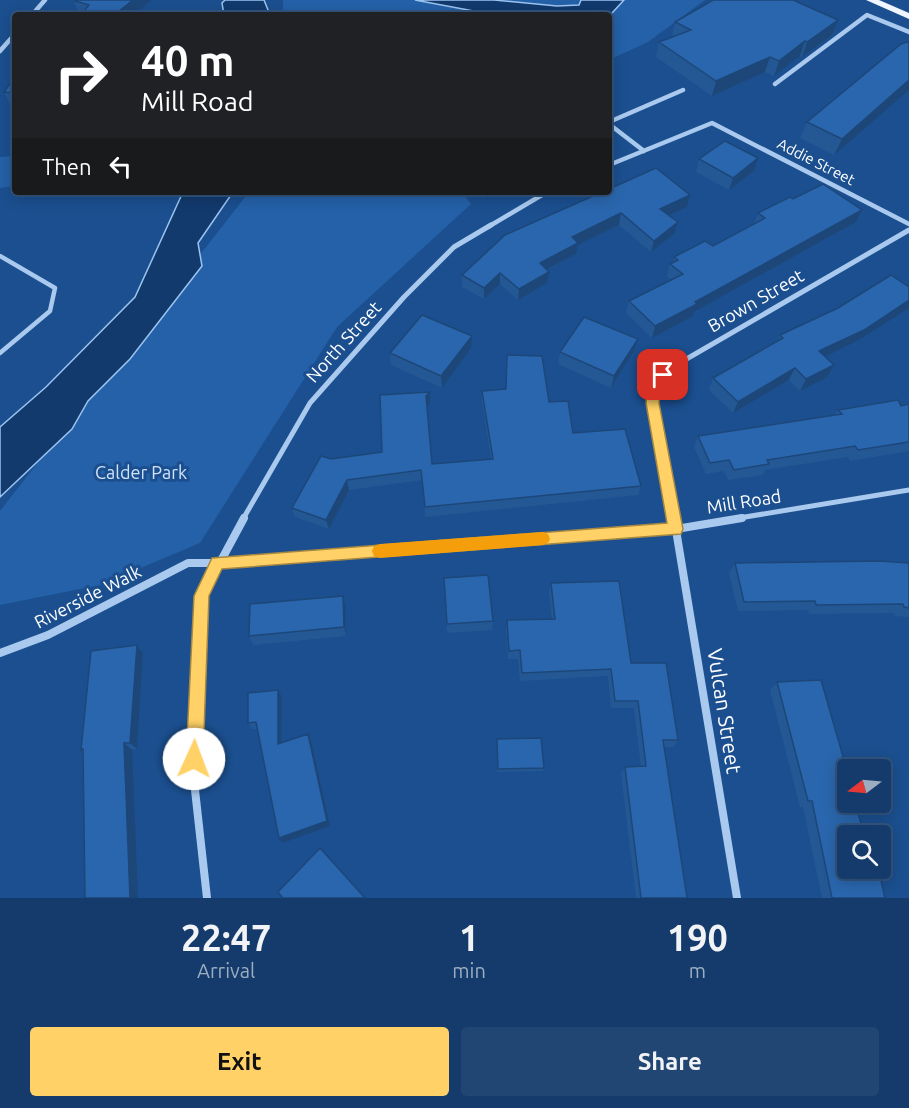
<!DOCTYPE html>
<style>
:root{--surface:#143b6b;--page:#214673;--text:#f1f3f6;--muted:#9dadc1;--line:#33557e;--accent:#ffd166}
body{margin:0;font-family:Ubuntu,sans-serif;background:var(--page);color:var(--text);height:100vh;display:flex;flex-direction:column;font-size:22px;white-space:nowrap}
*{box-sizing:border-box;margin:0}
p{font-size:20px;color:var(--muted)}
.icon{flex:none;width:33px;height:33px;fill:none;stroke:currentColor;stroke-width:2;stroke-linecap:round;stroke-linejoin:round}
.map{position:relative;height:898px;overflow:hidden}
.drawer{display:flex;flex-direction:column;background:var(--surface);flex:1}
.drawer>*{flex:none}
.banner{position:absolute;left:12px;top:12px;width:600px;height:183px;border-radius:6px;box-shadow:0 3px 15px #0003,0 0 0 2px var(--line);background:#202124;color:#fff;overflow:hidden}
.needle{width:39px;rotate:254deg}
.buttons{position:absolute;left:837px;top:759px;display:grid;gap:12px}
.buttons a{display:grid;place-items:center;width:54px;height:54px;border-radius:6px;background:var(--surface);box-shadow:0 3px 15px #0003,0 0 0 2px var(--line);font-size:30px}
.pin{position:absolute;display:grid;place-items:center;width:51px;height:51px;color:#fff;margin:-26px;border-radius:12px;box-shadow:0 3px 9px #0006}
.me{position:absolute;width:66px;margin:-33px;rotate:2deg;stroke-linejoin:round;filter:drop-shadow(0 0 4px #0008)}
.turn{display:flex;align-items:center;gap:21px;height:126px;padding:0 30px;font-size:27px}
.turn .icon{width:78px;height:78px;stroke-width:2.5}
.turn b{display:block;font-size:42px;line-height:51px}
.then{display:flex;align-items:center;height:57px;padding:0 30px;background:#0003;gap:12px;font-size:22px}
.eta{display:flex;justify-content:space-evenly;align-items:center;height:102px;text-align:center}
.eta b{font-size:36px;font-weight:700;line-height:42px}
.button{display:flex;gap:12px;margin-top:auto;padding:12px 30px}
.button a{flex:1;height:69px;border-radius:6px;background:var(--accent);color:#111;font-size:24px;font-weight:700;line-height:69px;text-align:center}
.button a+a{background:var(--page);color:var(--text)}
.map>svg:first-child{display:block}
.green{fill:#2461a8}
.water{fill:#123a6d;stroke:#9cc4f0;stroke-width:1.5}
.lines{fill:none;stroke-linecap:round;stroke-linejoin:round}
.lane{stroke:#a9c9ee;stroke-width:4.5}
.street-far2{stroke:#a9c9ee;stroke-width:4.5}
.street-far1{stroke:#a9c9ee;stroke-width:5}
.street{stroke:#a9c9ee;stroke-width:8}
.primary{fill:#f0f6ff;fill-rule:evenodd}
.wall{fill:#245895}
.shaded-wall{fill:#1d4779}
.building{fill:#2a66ad;stroke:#1d4779;stroke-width:1.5}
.route{fill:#ffd166;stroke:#a68842;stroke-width:1.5}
.slow{fill:#f59e0b}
.labels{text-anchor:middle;stroke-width:6;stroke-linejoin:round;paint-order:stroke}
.far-street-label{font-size:15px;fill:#fff;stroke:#1b4f8f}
.street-label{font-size:18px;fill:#fff;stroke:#1b4f8f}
.park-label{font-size:18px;fill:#cfe3fa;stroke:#1b4f8f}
.near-street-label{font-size:21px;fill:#fff;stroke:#1b4f8f}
</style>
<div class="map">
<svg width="909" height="898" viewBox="0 0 909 898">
<rect width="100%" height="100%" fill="#1b4f8f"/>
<path class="green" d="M283,0h422l-57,42 -39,18v-45h-326z
M15,156v30l-15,2v-31z
M249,192h212l10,12 -134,123 -137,216 -100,42 -100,20v-94z"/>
<path class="water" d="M225,0h39l6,15h-46l-2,-12z
M415,0h79l63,6 22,-1 2,-5h43l-12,13 -9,2h-108z
M183,192h50l-35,51 4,23 -72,93 -42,42 -16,28 -72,68v-70l46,-40 89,-90z"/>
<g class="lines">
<path class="lane" d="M0,256l55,32 -5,23 -50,42"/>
<path class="street-far2" d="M32,15l13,-15
M0,51l15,-17
M775,84l92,-69 42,17
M609,122l74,-32
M609,124l35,27
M609,165l103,-42 197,101
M488,227l59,-35"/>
<path class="street-far1" d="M243,519l67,-116 94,-106 50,-50 37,-22
M674,519c-6,-29 -25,-98 -21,-124 2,-10 11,-20 18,-27l238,-138
M733,519l176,-29"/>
<path class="street" d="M674,518l63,380
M0,653l48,-18 140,-72h30l458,-34 66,-11
M207,898l-13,-117 8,-185 42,-78"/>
<path class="primary" d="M866,0h13l30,13v6z"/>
</g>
<path class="wall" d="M73,0h79l-19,15h-52l1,-2h-3l-1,-3 -1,-1z
M675,22l157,13 -30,22 -2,-1 -26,20 -9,-4 -53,24 -56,-39 3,-15 13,-5z
M901,44l-67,111 -34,-17 7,-16z
M15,77v28h-5l-6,-13z
M699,159l55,12 -25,19 -33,-18z
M479,192h20l-14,7z
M602,192l85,15 -19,9 10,6 -4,12 -23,18 -32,-27 -41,20 -2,9 -29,16v13l-29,17 -18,-16 -16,15 -22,-12v-12z
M793,199l63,23 -162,90 -1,4 -41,22 -26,-25 3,-12 42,-21 -4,-4 3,-12 3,-1 1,-6 39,-11 41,-23 4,-10z
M780,335l77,6 -32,16 9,8 -7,12 -27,14 -11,-11 -56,33 -24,-23 4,-12 65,-38z
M638,339l-4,12 -23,37 -53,-24 2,-12z
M471,348l-29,40 -51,-23 -1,-12z
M507,355l42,47 24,31 68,53 -3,9 -213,22 -3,-37 -73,10 -20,39 -34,-12 -3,-9 39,-49 51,-7 48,-49 -3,4 5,57 59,-5 -9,-58v-10l24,-2z
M909,404v47l-59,10 -2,-4 -83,13 -2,5 -35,5 -4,-9 -18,3 -12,-27 4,-11 137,-21 3,-5z
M735,563h174v54l-14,-1 -1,-3 -85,1 -1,-4 -70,1 -9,-38z
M551,583l80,80 47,77 -5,7h-9l23,151h-51l-15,-125 4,-6h16l-7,-59h-23l-3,-32 -88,5 -2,-22h-10l-2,-30 1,-9 45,-1 -3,-27z
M444,587l49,34 -1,9 -45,3z
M345,605l1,31 -93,9 -4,-9z
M137,645l6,8 -6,96 -54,3 -2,-2z
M777,682l87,152 21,64h-63l-19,-91h-3l-30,-117z
M278,690l4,7 -1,45 30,-2 19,86 -47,17 -4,-5 -22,-109h-5l-4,-6z
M497,739l47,29 -1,3 -46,1z"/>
<path class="shaded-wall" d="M133,0h19l-19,15h-19z
M838,20l-6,15 -30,22 5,-15z
M805,41l-5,15 -26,20 5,-15z
M770,57l-5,15 -53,24 4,-15z
M909,80v10l-75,65 8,-16z
M758,158l-4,13 -25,19 4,-12z
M486,192h13l-14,7z
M690,195l-3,12 -30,14 3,-12z
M862,210l-6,12 -162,90 -1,4 -41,22 3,-12 40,-24z
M621,213l-2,12 -41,20 -2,9 -38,20 2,-11 32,-26z
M678,222l-4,12 -23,18 3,-11z
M549,272l-2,11 -29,17 1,-11z
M500,273v11l-16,15v-11z
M909,300v8l-52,33 -44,22 6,-12z
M472,336l-1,12 -29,40 -1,-12z
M638,339l-4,12 -23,37 3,-12z
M834,365l-7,12 -27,14 6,-12z
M795,368l-6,12 -56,33 5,-11z
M430,392v11l-3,4 -1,-11z
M347,480l2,10 -20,39 -3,-9z
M343,596l2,9 1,31 -2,-9z
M137,645l6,8 -6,96 -7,-6z
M278,690l4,7 -1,53 -3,-6z
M308,734l3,6 19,86 -47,17 -4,-5z
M124,743l8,7 6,148h-8z"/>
<path class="building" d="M76,0h57l-19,15h-33l8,-10 -14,-4z
M713,0h80l45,20 -31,22 -2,-1 -26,20 -9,-4 -54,24 -57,-39 32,-12 -16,-8z
M907,42l2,1v37l-67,59 -35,-17 94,-78z
M15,77v16l-11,-1z
M725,141l33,17 -25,20 -34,-19z
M656,168l34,27 -30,14 18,13 -24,19 -33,-28 -49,24 6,6 -38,20 9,9 -30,17 -19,-16 -16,15 -22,-13 43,-40 97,-43h7v-3z
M823,184l39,26 -167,92 2,2 -42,22 -26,-25 54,-27 -13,-10 8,-4 -4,-3 31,-16 8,5 52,-28 -7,-5 32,-16 3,2z
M891,275l18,12v13l-45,30 -45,21 15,14 -28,14 -11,-11 -57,34 -25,-24 70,-40 -3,-3 58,-27z
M422,315l50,21 -31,40 -51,-23z
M584,317l54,22 -24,37 -54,-24z
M507,355l35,1 7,46 19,-1 5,32 52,-4 16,57 -216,21 -4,-37 -74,10 -21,40 -34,-12 29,-52 10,3 51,-7 -2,-57 50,-3 -4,4 6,68 61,-5 -11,-68 24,-2z
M898,400l3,6 8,-2v38l-51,8 -3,-4 -88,14 2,4 -35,6 -5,-10 -19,3 -12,-27 144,-22 -4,-4z
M879,561l30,2v45l-5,-1 -1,-3 -87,1 -1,-4 -71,1 -9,-39z
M488,575l5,46 -46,3 -3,-46z
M619,581l12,82h35l12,77h-15l24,158h-46l-16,-131 21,-1 -8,-65h-23l-4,-32 -89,4 -2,-23 -11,1 -2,-31 48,-1 -4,-36z
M343,596l1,31 -95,9 1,-32z
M137,645l-7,98h-6l6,155h-45l-2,-149 -2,1 10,-99z
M821,680l27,94v28h7l9,32h6l1,2h-23v32h30l7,30h-53l-20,-97h-4l-31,-119z
M278,690v54l30,-10 19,87 -48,17 -23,-116 -8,1v-30z
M541,738l3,30 -46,1 -1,-30z
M320,848l45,50h-82l-5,-6z"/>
<path class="route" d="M663,370l7,5 -10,18 -1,10 24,126 -2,5 -459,35 -13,27 -6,163 -3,7 -6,2 -6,-2 -2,-7 8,-163 18,-38 455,-35 -21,-120 1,-10 12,-22z"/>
<path class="slow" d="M543,532l5,2 2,5 -2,4 -5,2 -163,13 -6,-2 -2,-5 2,-5 6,-2z"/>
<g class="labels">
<g class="far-street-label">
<text transform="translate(816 162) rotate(27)" y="5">Addie Street</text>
</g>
<g class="street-label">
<text transform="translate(756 301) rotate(-30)" y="6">Brown Street</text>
<text transform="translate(344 342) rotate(-48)" y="6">North Street</text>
<text transform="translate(744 502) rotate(-9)" y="6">Mill Road</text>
<text transform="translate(88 597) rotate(-27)" y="6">Riverside Walk</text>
</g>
<g class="park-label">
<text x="141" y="479">Calder Park</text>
</g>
<g class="near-street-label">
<text transform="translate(724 711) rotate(81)" y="7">Vulcan Street</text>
</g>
</g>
</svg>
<div class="buttons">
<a><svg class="needle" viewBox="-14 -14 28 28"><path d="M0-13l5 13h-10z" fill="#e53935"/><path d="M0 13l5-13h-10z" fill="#9dadc1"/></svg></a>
<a><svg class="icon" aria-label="search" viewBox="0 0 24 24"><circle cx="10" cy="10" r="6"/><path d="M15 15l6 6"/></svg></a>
</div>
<div class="pin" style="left:663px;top:375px;background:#d93025"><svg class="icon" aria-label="arrive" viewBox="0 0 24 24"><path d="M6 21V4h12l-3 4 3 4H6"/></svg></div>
<svg class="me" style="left:194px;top:759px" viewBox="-20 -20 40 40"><circle r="19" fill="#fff"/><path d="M0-13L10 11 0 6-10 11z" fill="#ffd166"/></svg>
<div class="banner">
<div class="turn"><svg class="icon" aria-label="right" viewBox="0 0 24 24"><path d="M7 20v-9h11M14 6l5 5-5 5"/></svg><div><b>40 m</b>Mill Road</div></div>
<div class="then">Then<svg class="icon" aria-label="left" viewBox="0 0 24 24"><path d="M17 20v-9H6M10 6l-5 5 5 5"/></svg></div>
</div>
</div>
<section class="drawer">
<div class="eta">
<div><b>22:47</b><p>Arrival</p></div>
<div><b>1</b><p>min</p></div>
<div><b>190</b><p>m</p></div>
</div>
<div class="button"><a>Exit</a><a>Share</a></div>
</section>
